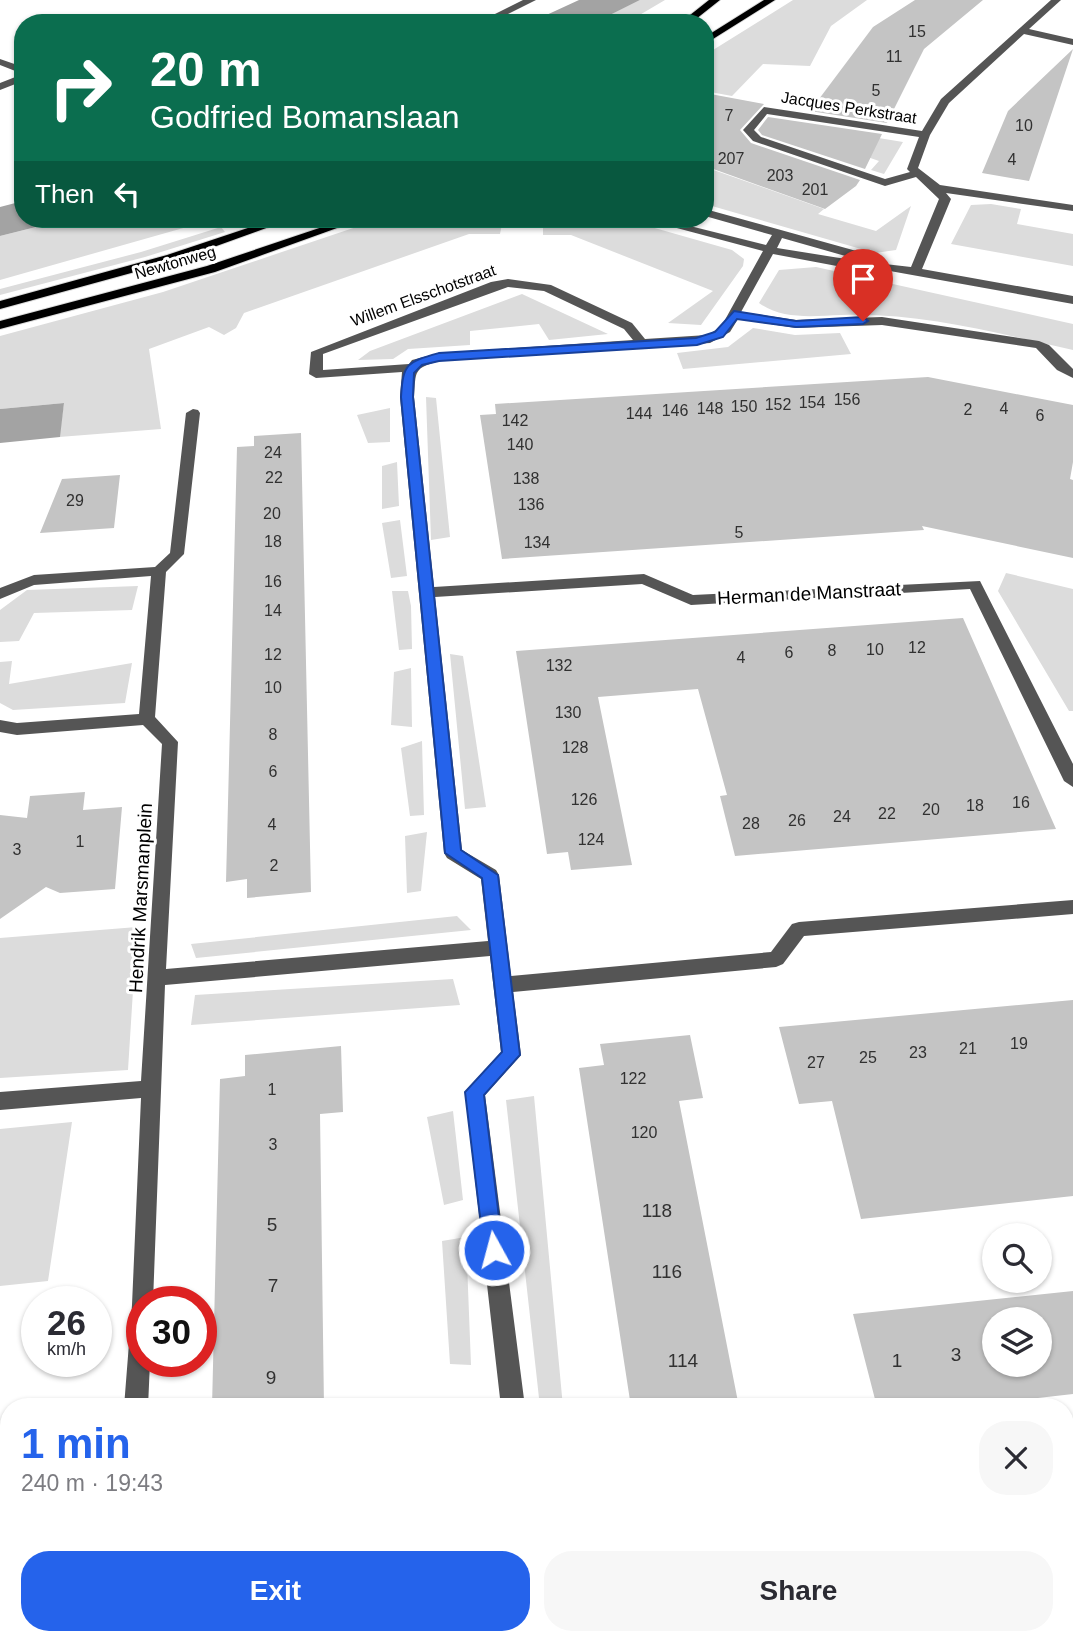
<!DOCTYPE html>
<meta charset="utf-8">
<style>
:root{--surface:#fff;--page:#f7f7f7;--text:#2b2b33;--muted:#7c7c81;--accent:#2563eb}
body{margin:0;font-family:Arial,sans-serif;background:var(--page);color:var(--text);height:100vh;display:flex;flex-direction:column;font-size:26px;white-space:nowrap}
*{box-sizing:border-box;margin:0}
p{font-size:23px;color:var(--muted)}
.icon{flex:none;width:38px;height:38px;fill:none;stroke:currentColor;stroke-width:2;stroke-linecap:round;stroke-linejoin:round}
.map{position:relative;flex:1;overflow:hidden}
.panel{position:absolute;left:0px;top:1398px;width:1074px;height:247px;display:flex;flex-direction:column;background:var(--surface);border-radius:28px 28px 0 0;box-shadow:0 2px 5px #0004}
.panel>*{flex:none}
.hud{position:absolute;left:14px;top:14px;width:700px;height:214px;border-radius:28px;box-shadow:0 2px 5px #0004;background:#0b6e4f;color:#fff;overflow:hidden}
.buttons{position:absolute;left:982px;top:1223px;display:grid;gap:14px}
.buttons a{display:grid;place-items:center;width:70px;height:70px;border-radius:50%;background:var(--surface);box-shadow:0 2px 5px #0004;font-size:35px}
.speed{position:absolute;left:21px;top:1286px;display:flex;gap:14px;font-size:35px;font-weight:700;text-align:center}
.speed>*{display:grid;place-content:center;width:91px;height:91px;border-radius:50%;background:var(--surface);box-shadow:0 2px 5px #0004;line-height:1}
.speed small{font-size:18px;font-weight:400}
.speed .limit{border:10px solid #d22;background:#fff;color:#111}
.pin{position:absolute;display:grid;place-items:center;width:60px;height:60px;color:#fff;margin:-72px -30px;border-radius:50% 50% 50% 0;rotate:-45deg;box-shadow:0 0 7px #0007}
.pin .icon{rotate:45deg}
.me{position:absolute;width:77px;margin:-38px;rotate:353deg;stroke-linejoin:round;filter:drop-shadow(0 0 5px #0008)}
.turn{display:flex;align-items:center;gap:24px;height:147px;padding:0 21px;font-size:32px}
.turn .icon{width:91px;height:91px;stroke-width:2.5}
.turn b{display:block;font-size:49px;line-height:60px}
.then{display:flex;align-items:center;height:66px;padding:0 21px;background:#0003;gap:14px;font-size:26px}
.round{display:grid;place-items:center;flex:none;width:74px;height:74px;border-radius:28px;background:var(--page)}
.overview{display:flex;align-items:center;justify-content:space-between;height:119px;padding:0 21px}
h1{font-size:42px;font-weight:700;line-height:52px;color:var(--accent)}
.action{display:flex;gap:14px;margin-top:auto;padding:14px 21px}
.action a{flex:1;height:80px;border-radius:28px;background:var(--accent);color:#fff;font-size:28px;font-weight:700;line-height:80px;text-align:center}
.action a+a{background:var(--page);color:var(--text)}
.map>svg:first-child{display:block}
.green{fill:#dcdcdc}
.water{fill:#a3a3a3}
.building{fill:#c4c4c4;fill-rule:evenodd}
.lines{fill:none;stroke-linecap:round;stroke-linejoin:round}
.major-casing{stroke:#dbdbdb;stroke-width:2}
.minor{fill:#555;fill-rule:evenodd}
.major{fill:#000;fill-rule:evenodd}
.route{fill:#2563eb;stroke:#184099;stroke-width:2}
.labels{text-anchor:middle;stroke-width:6;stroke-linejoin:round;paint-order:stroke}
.number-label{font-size:16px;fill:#313131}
.far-street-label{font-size:16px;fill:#000;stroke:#fff}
.street-label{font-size:19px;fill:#000;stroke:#fff}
.near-number-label{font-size:19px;fill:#313131}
</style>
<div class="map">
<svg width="1073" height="1644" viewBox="0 0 1073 1644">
<rect width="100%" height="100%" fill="#fff"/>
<path class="green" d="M640,0h25l-39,23h-32z
M793,0h74l-36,26 -21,40 -47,-2 -31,32 -27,-5v-36z
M812,127l91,15 -19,32 -13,-4 8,-9 -77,-27z
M705,167l119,42 -6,5 58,17 35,-25 -15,44 -21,3 -170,-49z
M991,204l30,5 -4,15 56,10v32l-122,-22 20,-39z
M68,219h147l-215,61v-44z
M380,219h243l109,31 12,9 -1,7 -42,59 -33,-2 45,-32 -142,-56h-28v-15l-40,-1 -3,15h-31l-225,79 -8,15 -12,7 -15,-8 -60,22 12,80 -102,8 5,-34 -64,6v-73l163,-44z
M221,227l4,5 -80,25 -145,38v-6l141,-37z
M816,267l257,57v26c-76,-17 -154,-38 -232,-35 -28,1 -59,5 -82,-12l20,-33z
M522,294l86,40 -59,6 -10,-16 -69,7v14l-62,4 -15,10 -35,1 12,-9z
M753,328l42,7 45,-2 11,21 -168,15 -6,-16 51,-6z
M426,397l10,1 14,139 -19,3z
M390,408v34l-22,1 -11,-28z
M397,462l2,44 -17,3v-43z
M400,520l7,56 -16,2 -9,-55z
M1006,573l67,16v122h-4l-71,-120z
M138,586l-6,24 -98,3 -15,28 -19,1v-32l27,-20z
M392,591h16l3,15 1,43 -13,1z
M450,654l13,2 23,151 -21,2z
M12,661l-3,23 123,-21 -7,40 -112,7 -13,-7v-41z
M411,668l1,59 -21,-2 3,-53z
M422,741l2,74 -14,1 -9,-68z
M427,832l-6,59 -14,2 -2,-57z
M457,916l14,14 -275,28 -5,-14z
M137,927l-9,143 -128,8v-140z
M453,979l7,26 -269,20 4,-30z
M534,1096l29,311h-23l-34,-307z
M453,1111l10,89 -19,5 -17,-88z
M72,1122l-24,159 -48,5v-157z
M466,1237l5,128 -21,-1 -8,-123z"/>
<path class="water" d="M579,0h61l-46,23h-65z
M23,201v18h45l-68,17v-29z
M64,403l-4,34 -60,6v-34z"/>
<path class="building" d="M915,0h68l-59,49 -37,74 -77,-12 63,-84z
M1073,49l-44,132 -47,-8 26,-62z
M705,93l59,11 -24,26 11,13 109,37 -4,6 -31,23 -120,-43z
M768,117l114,17 -17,35 -103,-34 -4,-5z
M928,377l145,28v57l-3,17 3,1v78l-151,-32 2,4 -422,29 -22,-144 16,-1 -1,-10z
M301,433l10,459 -64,6v-19l-21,3 11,-435 17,-1v-10z
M120,475l-6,53 -74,5 22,-54z
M963,618l93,211 -321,27 -15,-60 7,-1 -29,-106 -100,8 34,168 -61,5 -3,-18 -21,2 -31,-203z
M85,792l-2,18 39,-3 -7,82 -55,4 -14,-6 -46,32v-104l27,3 3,-22z
M1073,1000v196l-212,23 -29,-118 -33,3 -20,-77z
M690,1035l13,63 -24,3 60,306h-108l-52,-339 25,-3 -4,-21z
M341,1046l2,66 -23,2 4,293h-112l8,-328 25,-3v-21z
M1073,1291v103l-115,13h-81l-24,-93zM994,1320h46v45h-46z"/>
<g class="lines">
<g class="major-casing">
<path id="major" d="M709,0h11l-29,23h-11z
M764,0h11l-70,44v-7z
M275,219h16l-116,42 -175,48v-8l167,-46z
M346,219h16l-147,53 -215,57v-8l207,-55z"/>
</g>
<path class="minor" d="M523,0h13l-46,23h-13z
M1051,0h10l-32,29 44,10v6l-49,-11 -75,69 -19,32 -12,33 22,17 133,20v6l-127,-18 5,6 -29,70 151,27v8l-183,-33 -32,-1 -85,-16 -32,58 55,8 86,-3 157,24 10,4 24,24v9l-16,-8 -21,-22 -154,-23 -86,3 -58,-9 -8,13 -20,11 -270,18c-27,7 -24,10 -26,36l20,190 210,-13 49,21 287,-14 93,183v23l-9,-6 -94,-192 -279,16 -49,-21 -207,13 27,253 34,20 3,5 12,101 260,-24 21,-28 7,-2 274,-22v14l-269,22 -21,28 -7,3 -263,25 8,63 -36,40 40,312h-24l-36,-315 36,-40 -11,-96 -325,29 -12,317h-11v60h8l-2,45h-24l8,-102 9,-207 -141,12v-18l141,-11 21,-337 -19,-19 -126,10 -17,-3v-12l17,3 122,-9 12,-138 -117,9 -34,14v-11l34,-13 121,-8 15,-14 16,-140 7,-4 5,1 2,3 -16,141 -18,18 -11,145 23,25 -12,227 322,-28 -7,-62 -34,-21 -3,-5 -44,-456 2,-25 -86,6 -7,-4 2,-22 180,-70 17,-3 43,6 81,38 13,16 62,-4 14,-8 42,-76 -120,-32h19l104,26 6,-10 -67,-19v-7l173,48 2,3 -4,3 35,4 28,-68 -23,-22 -31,9 -132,-45 -10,-11 21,-23 158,24 19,-32zM767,114l152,23 -12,32 3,3 -25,7 -124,-42 -7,-7zM782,238l88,25h1l-94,-15zM508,287l36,4 80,38 9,11 -194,13 -27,7 -3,4 -86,6v-16z
M0,59l23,8v7l-23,-9z
M23,74v7l-23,9v-7z
M1066,1535h7v24h-7z
M79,1636h27l-4,8h-26z
M526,1636h26l1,8h-26z"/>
<use href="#major" class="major"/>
</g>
<path class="route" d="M734,311l62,10 67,-4 5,4 -5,3 -67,3 -59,-8 -14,18 -26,8 -258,16 -17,4 -8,8 -1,24 48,453 37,25 22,180 -36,40 19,155 -2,6 -7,3 -8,-3 -2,-6 -19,-158 37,-40 -20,-174 -37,-25 -44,-456c2,-34 6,-35 38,-44l257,-15 19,-6z"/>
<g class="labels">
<g class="number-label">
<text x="917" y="37">15</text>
<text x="894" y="62">11</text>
<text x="876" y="96">5</text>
<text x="729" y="121">7</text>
<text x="1024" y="131">10</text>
<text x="731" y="164">207</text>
<text x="1012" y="165">4</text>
<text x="780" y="181">203</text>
<text x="815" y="195">201</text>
<text x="847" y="405">156</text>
<text x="812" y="408">154</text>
<text x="778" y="410">152</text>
<text x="744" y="412">150</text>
<text x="710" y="414">148</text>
<text x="1004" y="414">4</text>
<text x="968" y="415">2</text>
<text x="675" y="416">146</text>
<text x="639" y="419">144</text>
<text x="1040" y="421">6</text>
<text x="515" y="426">142</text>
<text x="520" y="450">140</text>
<text x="273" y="458">24</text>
<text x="274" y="483">22</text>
<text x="526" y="484">138</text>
<text x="75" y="506">29</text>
<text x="531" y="510">136</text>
<text x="272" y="519">20</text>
<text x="739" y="538">5</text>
<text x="273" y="547">18</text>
<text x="537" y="548">134</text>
<text x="273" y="587">16</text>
<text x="273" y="616">14</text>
<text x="917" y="653">12</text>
<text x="875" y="655">10</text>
<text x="832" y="656">8</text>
<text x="789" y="658">6</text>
<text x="273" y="660">12</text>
<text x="741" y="663">4</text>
<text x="559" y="671">132</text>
<text x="273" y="693">10</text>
<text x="568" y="718">130</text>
<text x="273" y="740">8</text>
<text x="575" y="753">128</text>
<text x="273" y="777">6</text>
<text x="584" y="805">126</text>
<text x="1021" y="808">16</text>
<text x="975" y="811">18</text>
<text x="931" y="815">20</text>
<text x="887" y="819">22</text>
<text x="842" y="822">24</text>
<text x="797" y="826">26</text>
<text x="751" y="829">28</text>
<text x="272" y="830">4</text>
<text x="591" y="845">124</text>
<text x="80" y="847">1</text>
<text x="17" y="855">3</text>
<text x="274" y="871">2</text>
<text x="1019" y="1049">19</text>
<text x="968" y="1054">21</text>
<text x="918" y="1058">23</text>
<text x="868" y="1063">25</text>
<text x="816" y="1068">27</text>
<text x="633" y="1084">122</text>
<text x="272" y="1095">1</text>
<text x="644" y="1138">120</text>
<text x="273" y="1150">3</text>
</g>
<g class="far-street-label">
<text transform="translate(849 107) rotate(9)" y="6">Jacques Perkstraat</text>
<text transform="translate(175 262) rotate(-16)" y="6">Newtonweg</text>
<text transform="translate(423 295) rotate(-20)" y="6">Willem Elsschotstraat</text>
</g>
<g class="street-label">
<text transform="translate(809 593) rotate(-3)" y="7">Herman de Manstraat</text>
<text transform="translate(140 898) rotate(-87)" y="7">Hendrik Marsmanplein</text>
</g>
<g class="near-number-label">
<text x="657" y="1217">118</text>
<text x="272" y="1231">5</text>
<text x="667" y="1278">116</text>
<text x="273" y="1292">7</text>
<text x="956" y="1361">3</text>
<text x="683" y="1367">114</text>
<text x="897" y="1367">1</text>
<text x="271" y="1384">9</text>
</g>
</g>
</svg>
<div class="buttons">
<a><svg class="icon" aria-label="search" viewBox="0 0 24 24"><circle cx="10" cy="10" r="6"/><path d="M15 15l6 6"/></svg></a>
<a><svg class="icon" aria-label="layers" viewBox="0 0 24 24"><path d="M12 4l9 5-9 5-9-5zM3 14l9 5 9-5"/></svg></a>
</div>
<div class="speed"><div>26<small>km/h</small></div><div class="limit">30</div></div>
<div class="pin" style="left:863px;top:321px;background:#d93025"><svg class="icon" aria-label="arrive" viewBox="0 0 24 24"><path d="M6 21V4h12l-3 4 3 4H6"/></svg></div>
<svg class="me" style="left:494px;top:1250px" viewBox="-20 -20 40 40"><circle r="17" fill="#2563eb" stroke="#fff" stroke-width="3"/><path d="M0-11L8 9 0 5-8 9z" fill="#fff"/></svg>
<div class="hud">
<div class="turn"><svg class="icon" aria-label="right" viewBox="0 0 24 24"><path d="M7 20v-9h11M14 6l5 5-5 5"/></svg><div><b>20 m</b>Godfried Bomanslaan</div></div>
<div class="then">Then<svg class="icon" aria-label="left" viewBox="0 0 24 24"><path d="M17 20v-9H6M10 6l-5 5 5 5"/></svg></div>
</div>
<section class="panel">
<div class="overview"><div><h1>1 min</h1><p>240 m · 19:43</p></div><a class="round"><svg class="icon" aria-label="close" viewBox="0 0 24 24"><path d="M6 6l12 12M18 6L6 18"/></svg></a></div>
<div class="action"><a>Exit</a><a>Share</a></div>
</section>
</div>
